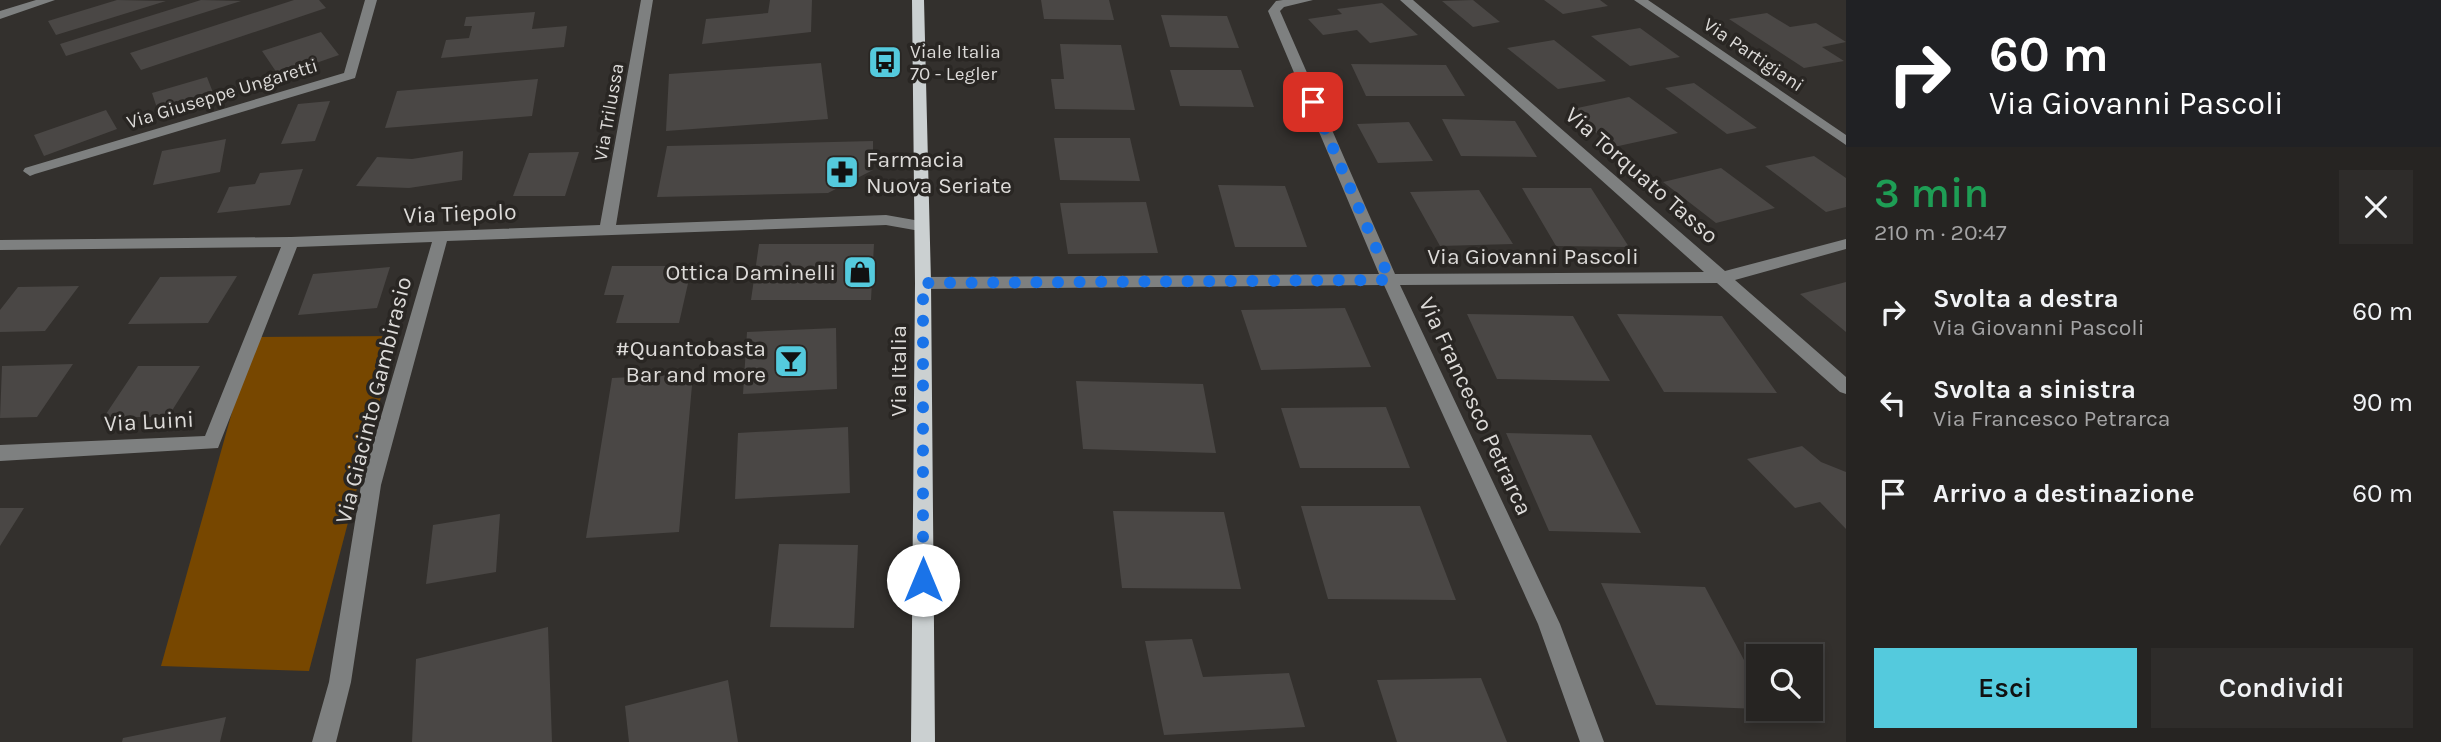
<!DOCTYPE html>
<html lang="it">
<meta charset="utf-8">
<style>
:root{--surface:#262422;--page:#2e2c2a;--text:#f1f3f6;--muted:#a4a4a5;--line:#424140;--accent:#54cadd}
body{margin:0;font-family:Karla,sans-serif;background:var(--page);color:var(--text);height:100vh;display:flex;flex-direction:column;font-size:26px;white-space:nowrap}
*{box-sizing:border-box;margin:0}
p{font-size:23px;color:var(--muted)}
.icon{flex:none;width:38px;height:38px;fill:none;stroke:currentColor;stroke-width:2;stroke-linecap:round;stroke-linejoin:round}
.map{position:relative;flex:1;overflow:hidden}
.panel{display:flex;flex-direction:column;background:var(--surface);width:595px}
.panel>*{flex:none}
.guide{background:#202124;color:#fff;overflow:hidden}
.buttons{position:absolute;left:1746px;top:644px;display:grid;gap:14px}
.buttons a{display:grid;place-items:center;width:77px;height:77px;border-radius:0px;background:var(--surface);box-shadow:0 4px 10px #0003,0 0 0 2px var(--line);font-size:35px}
.pin{position:absolute;display:grid;place-items:center;width:60px;height:60px;color:#fff;margin:-30px;border-radius:14px;box-shadow:0 4px 10px #0006}
.me{position:absolute;width:77px;margin:-38px;rotate:0deg;stroke-linejoin:round;filter:drop-shadow(0 0 5px #0008)}
.turn{display:flex;align-items:center;gap:24px;height:147px;padding:0 28px;font-size:32px}
.turn .icon{width:91px;height:91px;stroke-width:2.5}
.turn b{display:block;font-size:49px;line-height:60px}
.round{display:grid;place-items:center;flex:none;width:74px;height:74px;border-radius:0px;background:var(--page)}
.summary{display:flex;align-items:center;justify-content:space-between;height:119px;padding:0 28px}
h1{font-size:42px;font-weight:600;line-height:52px;color:#1e9e55}
.action{display:flex;gap:14px;margin-top:auto;padding:14px 28px}
.action a{flex:1;height:80px;border-radius:0px;background:var(--accent);color:#111;font-size:28px;font-weight:600;line-height:80px;text-align:center}
.action a+a{background:var(--page);color:var(--text)}
ul{padding:0;list-style:none}
li{display:flex;align-items:center;gap:21px;height:91px;padding:0 28px}
li div{flex:1}
li b{display:block;font-size:26px}
li em{font-style:normal}
main{display:flex;flex:1;min-height:0}
.map>svg:first-child{display:block}
.green{fill:#774700}
.building{fill:#4a4745}
.lines{fill:none;stroke-linecap:round;stroke-linejoin:round}
.minor{fill:#7e8080;fill-rule:evenodd}
.major{fill:#cbd0d1;fill-rule:evenodd}
.route{stroke:#1a73e8;stroke-width:12;stroke-dasharray:0 21.6}
.labels{text-anchor:middle;stroke-width:7;stroke-linejoin:round;paint-order:stroke}
.far-poi-label{font-size:19px;fill:#dddbd9;stroke:#292623;text-anchor:start}
.far-street-label{font-size:19px;fill:#dddbd9;stroke:#292623}
.poi-label{font-size:23px;fill:#dddbd9;stroke:#292623;text-anchor:end}
.street-label{font-size:23px;fill:#dddbd9;stroke:#292623}
</style>
<main>
<div class="map">
<svg width="1846" height="742" viewBox="0 0 1846 742">
<rect width="100%" height="100%" fill="#33302d"/>
<path class="green" d="M397,336l-88,335 -148,-5 92,-329z"/>
<path class="building" d="M117,0l49,1 -110,34 -8,-14z
M201,0l40,1 -175,55 -6,-12z
M294,0h25l7,8 -185,62 -11,-17z
M770,0h42l-1,32 -109,12 4,-25 62,-6z
M1041,0h68l5,20 -70,-1z
M1473,0l27,22 -27,5 -31,-26z
M1544,0h56l8,6 -45,8z
M1382,3l36,32 -48,8 -13,-13 -34,5 -15,-16 34,-5 -5,-5z
M535,12l-3,17 35,-3 -3,21 -123,11 5,-18 23,-2 3,-12h-8l2,-9z
M1767,13l23,14 26,-4 30,19 -24,5 22,14 -40,7 -75,-49z
M1161,15l66,1 12,32 -69,-1z
M1640,28l40,29 -50,9 -39,-30z
M321,32l18,23 -60,21 -17,-25z
M1554,40l52,41 -48,8 -51,-41z
M1060,44l61,1 14,65 -80,-1 -4,-30h13z
M821,63l7,56 -162,12 3,-57z
M1351,64l95,1 19,31h-99z
M1170,70h71l13,37 -74,-1z
M207,77l10,26 -56,17 -9,-27z
M538,79l-6,37 -147,12 12,-37z
M1694,83l63,45 -30,6 -62,-46z
M1629,97l49,36 -64,14 -46,-37z
M330,101l-15,40 -34,3 17,-40z
M106,110l11,19 -73,27 -10,-21z
M1442,119l73,2 22,36 -76,-1z
M1409,122l24,39 -55,2 -21,-39z
M1054,138h76l10,43 -80,-1z
M226,139l-6,33 -67,13 9,-34z
M873,141v29l-45,23 -171,4 10,-51z
M463,151l-1,29 -53,8 -53,-2 21,-29 35,2z
M579,152l-14,44h-52l16,-43z
M1814,156l32,22v29l-20,5 -61,-46z
M1721,168l54,40 -59,15 -53,-41z
M303,169l-13,36 -73,8 12,-26 26,-3 5,-11z
M1218,185l67,1 22,61h-72z
M1522,188h69l38,59 -73,-1z
M1479,190l34,54 -73,2 -30,-54z
M1146,202l12,51 -90,1 -8,-51z
M759,244h115l-3,56h-120z
M612,266h80l-13,57h-63l8,-28h-20z
M390,267l-13,41 -79,7 15,-41z
M237,276l-29,47 -80,1 32,-47z
M1846,282v50l-46,-38z
M79,286l-34,45 -45,1v-22l18,-23z
M1345,308l26,59 -110,3 -20,-60z
M1467,314l106,2 37,65 -113,-2z
M1617,314l105,2 55,77 -113,-1z
M836,328l1,61 -94,5 4,-62z
M73,364l-36,53 -37,1 2,-52z
M138,366h62l-32,51h-64z
M693,374l-14,158 -93,6 26,-160z
M1076,381l127,3 13,69 -133,-4z
M1386,407l24,61h-110l-19,-60z
M848,427l2,66 -115,6 3,-66z
M1506,433l85,2 50,98 -92,-2z
M1802,446l19,16 25,10v57l-26,-27 -25,6 -48,-49z
M1301,506h119l36,94 -128,-1z
M0,508h24l-24,38z
M1113,511l111,1 17,77 -119,-1z
M500,514l-4,58 -70,12 7,-59z
M779,544l79,1 -4,83 -84,-1z
M1601,583l104,4 54,101v21l-103,-4z
M548,627l4,115h-140l4,-83z
M1192,639l11,38 86,-4 16,54 -141,8 -19,-94z
M1481,678l26,64h-110l-20,-62z
M728,680l10,62h-109l-4,-36z
M226,717l-6,25h-98l1,-4z"/>
<g class="lines">
<path class="minor" d="M36,0h19l-55,19v-8z
M365,0h12l-22,78 -320,96 -5,2 -7,-5 2,-3 319,-95z
M641,0h12l-37,225 270,-10 34,6 8,5 -8,5 -34,-6 -439,16 -66,244 -30,197 -15,60h-24l17,-60 32,-197 71,-243 -135,5 -79,201 -218,13v-16l205,-9 76,-189 -281,3v-10l291,-3 309,-12z
M1283,0h30l-29,7 -4,4 115,263 309,-2 -304,-272h13l312,271 121,-32v10l-111,31 111,97v17l-6,-2 -123,-109 -317,2 160,339 44,118h-24l-42,-118 -154,-339 -461,4 -8,-6 8,-6 456,-3 -111,-263 8,-10z
M1634,0h14l198,135v10z"/>
<path class="major" d="M912,0h12l7,283 4,459h-24l4,-459z"/>
</g>
<g class="lines">
<path class="route" d="M923,580v-297l467,-3 -77,-178"/>
</g>
<defs>
<g id="bus-square" transform="scale(1.75)"><rect x="-9" y="-9" width="18" height="18" rx="4" fill="#54cadd" stroke="#292623"/><path d="M-5-6H5V4H4V6H2V4H-2V6H-4V4H-5ZM-3.5-4V0h7V-4ZM-3.5 1.2v1.5H-2V1.2ZM2 1.2v1.5H3.5V1.2Z" fill="#111"/></g>
<g id="pharmacy-square" transform="scale(1.75)"><rect x="-9" y="-9" width="18" height="18" rx="4" fill="#54cadd" stroke="#292623"/><path d="M-2-6h4v4h4v4h-4v4h-4v-4h-4v-4h4Z" fill="#111"/></g>
<g id="shop-square" transform="scale(1.75)"><rect x="-9" y="-9" width="18" height="18" rx="4" fill="#54cadd" stroke="#292623"/><path d="M-5-2.5h2.3a2.7 3.5 0 0 1 5.4 0H5L5.5 6h-11ZM-1.5-2.5h3a1.5 2.3 0 0 0-3 0Z" fill="#111"/></g>
<g id="bar-square" transform="scale(1.75)"><rect x="-9" y="-9" width="18" height="18" rx="4" fill="#54cadd" stroke="#292623"/><path d="M-6-5H6L.8 .8V4.5H3.5V6h-7V4.5H-.8V.8Z" fill="#111"/></g>
</defs>
<g fill-rule="evenodd">
<use href="#bus-square" x="885" y="62"/>
<use href="#pharmacy-square" x="842" y="172"/>
<use href="#shop-square" x="860" y="272"/>
<use href="#bar-square" x="791" y="361"/>
</g>
<g class="labels">
<g class="far-poi-label">
<text x="910" y="58">Viale Italia<tspan x="910" dy="22">70 - Legler</tspan></text>
</g>
<g class="far-street-label">
<text transform="translate(1754 54) rotate(34)" y="7">Via Partigiani</text>
<text transform="translate(222 93) rotate(-17)" y="7">Via Giuseppe Ungaretti</text>
<text transform="translate(608 112) rotate(-80)" y="7">Via Trilussa</text>
</g>
<g class="poi-label">
<text x="866" y="167" text-anchor="start">Farmacia<tspan x="866" dy="26">Nuova Seriate</tspan></text>
<text x="836" y="280">Ottica Daminelli</text>
<text x="766" y="356">#Quantobasta<tspan x="766" dy="26">Bar and more</tspan></text>
</g>
<g class="street-label">
<text transform="translate(1642 175) rotate(41)" y="8">Via Torquato Tasso</text>
<text transform="translate(460 213) rotate(-2)" y="8">Via Tiepolo</text>
<text x="1533" y="264">Via Giovanni Pascoli</text>
<text transform="translate(898 371) rotate(-90)" y="8">Via Italia</text>
<text transform="translate(373 400) rotate(-76)" y="8">Via Giacinto Gambirasio</text>
<text transform="translate(1476 406) rotate(65)" y="8">Via Francesco Petrarca</text>
<text transform="translate(149 421) rotate(-3)" y="8">Via Luini</text>
</g>
</g>
</svg>
<div class="buttons">
<a><svg class="icon" aria-label="search" viewBox="0 0 24 24"><circle cx="10" cy="10" r="6"/><path d="M15 15l6 6"/></svg></a>
</div>
<div class="pin" style="left:1313px;top:102px;background:#d93025"><svg class="icon" aria-label="arrive" viewBox="0 0 24 24"><path d="M6 21V4h12l-3 4 3 4H6"/></svg></div>
<svg class="me" style="left:923px;top:580px" viewBox="-20 -20 40 40"><circle r="19" fill="#fff"/><path d="M0-13L10 11 0 6-10 11z" fill="#1a73e8"/></svg>
</div>
<section class="panel">
<div class="guide">
<div class="turn"><svg class="icon" aria-label="right" viewBox="0 0 24 24"><path d="M7 20v-9h11M14 6l5 5-5 5"/></svg><div><b>60 m</b>Via Giovanni Pascoli</div></div>
</div>
<div class="summary"><div><h1>3 min</h1><p>210 m · 20:47</p></div><a class="round"><svg class="icon" aria-label="close" viewBox="0 0 24 24"><path d="M6 6l12 12M18 6L6 18"/></svg></a></div>
<ul>
<li><svg class="icon" aria-label="right" viewBox="0 0 24 24"><path d="M7 20v-9h11M14 6l5 5-5 5"/></svg><div><b>Svolta a destra</b><p>Via Giovanni Pascoli</p></div><em>60 m</em></li>
<li><svg class="icon" aria-label="left" viewBox="0 0 24 24"><path d="M17 20v-9H6M10 6l-5 5 5 5"/></svg><div><b>Svolta a sinistra</b><p>Via Francesco Petrarca</p></div><em>90 m</em></li>
<li><svg class="icon" aria-label="arrive" viewBox="0 0 24 24"><path d="M6 21V4h12l-3 4 3 4H6"/></svg><div><b>Arrivo a destinazione</b></div><em>60 m</em></li>
</ul>
<div class="action"><a>Esci</a><a>Condividi</a></div>
</section>
</main>
